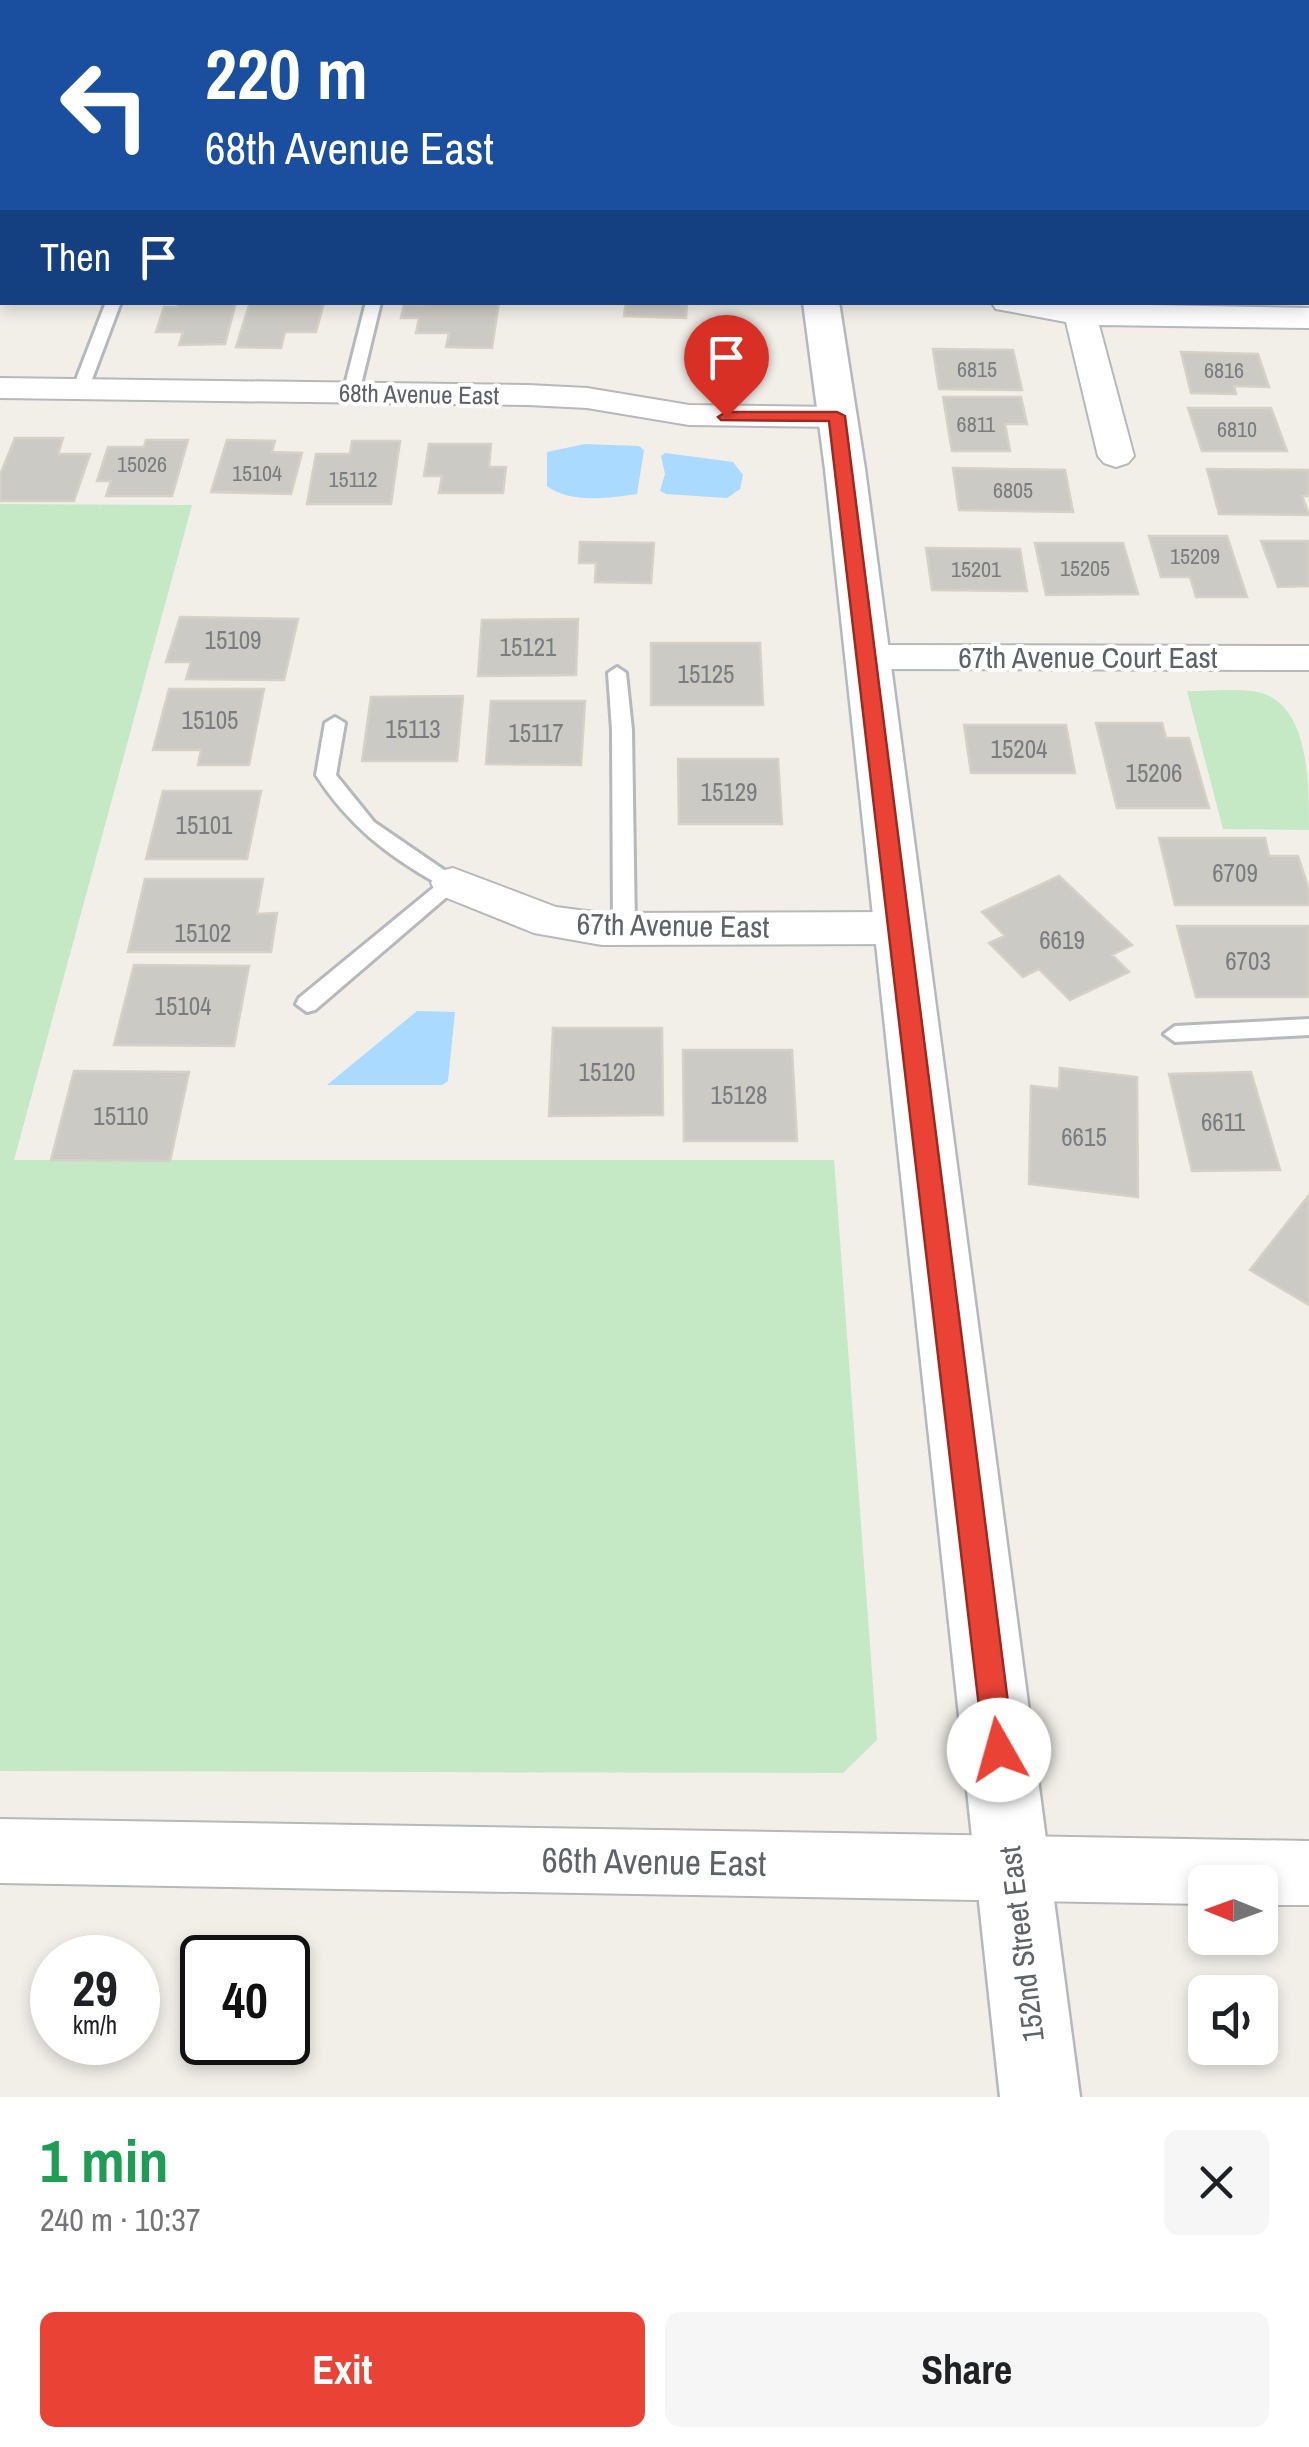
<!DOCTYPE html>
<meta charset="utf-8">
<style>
:root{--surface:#fff;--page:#f6f6f6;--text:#202124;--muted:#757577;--accent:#ea4335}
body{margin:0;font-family:"Archivo Narrow",sans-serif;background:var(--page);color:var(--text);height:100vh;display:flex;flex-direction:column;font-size:38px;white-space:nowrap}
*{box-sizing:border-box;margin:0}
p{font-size:32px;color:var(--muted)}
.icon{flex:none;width:55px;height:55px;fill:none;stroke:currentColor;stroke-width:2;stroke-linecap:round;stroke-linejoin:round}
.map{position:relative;height:2097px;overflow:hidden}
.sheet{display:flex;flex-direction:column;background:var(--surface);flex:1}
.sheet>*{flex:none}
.top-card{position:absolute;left:0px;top:0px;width:1310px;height:305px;box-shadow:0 5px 15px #0003;background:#1a4fa0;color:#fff;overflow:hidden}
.needle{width:65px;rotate:271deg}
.fabs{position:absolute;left:1188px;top:1865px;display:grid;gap:20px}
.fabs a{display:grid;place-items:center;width:90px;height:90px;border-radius:15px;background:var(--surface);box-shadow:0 5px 15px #0003;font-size:50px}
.speed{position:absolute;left:30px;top:1935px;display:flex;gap:20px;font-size:50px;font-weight:700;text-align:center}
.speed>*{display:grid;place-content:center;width:130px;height:130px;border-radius:50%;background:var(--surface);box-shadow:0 5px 15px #0003;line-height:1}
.speed small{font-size:25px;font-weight:400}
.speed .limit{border:5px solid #111;border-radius:15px;background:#fff;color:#111}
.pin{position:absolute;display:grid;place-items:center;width:85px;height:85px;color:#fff;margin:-102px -42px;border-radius:50% 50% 50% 0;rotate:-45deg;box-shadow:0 0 10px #0007}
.pin .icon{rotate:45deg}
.me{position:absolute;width:110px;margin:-55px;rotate:353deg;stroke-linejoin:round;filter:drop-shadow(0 0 8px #0008)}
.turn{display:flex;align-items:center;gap:35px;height:210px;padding:0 40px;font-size:45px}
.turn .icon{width:130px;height:130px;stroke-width:2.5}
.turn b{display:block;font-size:70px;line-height:85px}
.then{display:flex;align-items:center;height:95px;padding:0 40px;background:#0003;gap:20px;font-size:38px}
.round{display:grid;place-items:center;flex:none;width:105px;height:105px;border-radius:15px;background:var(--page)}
.overview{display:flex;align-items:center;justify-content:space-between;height:170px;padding:0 40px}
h1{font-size:60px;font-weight:700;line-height:75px;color:#1e9e55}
.button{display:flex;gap:20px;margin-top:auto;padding:20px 40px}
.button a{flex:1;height:115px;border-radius:15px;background:var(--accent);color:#fff;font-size:40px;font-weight:700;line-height:115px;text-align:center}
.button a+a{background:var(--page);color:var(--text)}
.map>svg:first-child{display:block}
.green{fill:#c5e8c5}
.water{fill:#aadaff}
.building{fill:#cccac5;stroke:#d6d1c6;stroke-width:2.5}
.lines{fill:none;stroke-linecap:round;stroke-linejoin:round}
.service-casing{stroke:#b5b8bc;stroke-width:6}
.minor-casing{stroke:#b5b8bc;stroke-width:4}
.tertiary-casing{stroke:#b5b8bc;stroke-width:5}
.service{fill:#fff;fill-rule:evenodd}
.minor{fill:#fff;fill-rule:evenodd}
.tertiary{fill:#fff;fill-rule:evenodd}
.route{fill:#ea4335;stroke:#982c22;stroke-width:2.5}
.labels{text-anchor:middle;stroke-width:8;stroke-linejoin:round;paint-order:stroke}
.far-number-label{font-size:22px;fill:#7a7d7f}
.far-street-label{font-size:25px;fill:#5f6368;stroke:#fff}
.number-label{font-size:25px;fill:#7a7d7f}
.street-label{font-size:30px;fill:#5f6368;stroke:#fff}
.near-street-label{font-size:35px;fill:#5f6368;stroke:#fff}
</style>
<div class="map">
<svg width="1309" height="2097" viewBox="0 0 1309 2097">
<rect width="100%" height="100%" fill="#f1efe8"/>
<path class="green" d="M0,504l192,1 -178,655h820l43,580 -34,33 -843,-2z
M1187,691c23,0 48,-3 71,1 51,12 51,88 51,138l-86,-1z"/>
<path class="water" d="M585,444l54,2 5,4 -7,44c-28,4 -66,10 -90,-8v-34z
M665,453l68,9 10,13 -3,14 -13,9 -61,-4 -6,-3 5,-17 -4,-18z
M417,1011l38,1 -7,69 -6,4h-115z"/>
<path class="building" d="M179,302h57l-11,42 -46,1 4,-13h-27l8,-25h13z
M250,302h74l-8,30h-31l-4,16 -45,-1z
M424,302h75l-7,46 -46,-1 3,-14h-33l3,-15h-18l3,-13 19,1z
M626,302h61l-1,16 -62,-2z
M933,349l80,1 9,40 -83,-1z
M1181,352l77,2 11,33 -35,-1 2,8 -45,-1z
M943,397h78l6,27h-22l5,27h-58z
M1188,408h83l16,43h-85z
M15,438h48l-5,16h32l-16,47h-74v-26z
M146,440h42l-16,56h-66l5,-15h-14l11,-34h36z
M227,440l48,1 -3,11 30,1 -11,41 -80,-2z
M352,441h48l-9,63h-84l9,-50h34z
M429,444h62l-2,23h17l-3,26h-64l3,-17h-18z
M953,468l112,2 8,42 -114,-2z
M1207,469l102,1v26h-7l7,19 -90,-1z
M1149,536h78l20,61h-51l-6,-20h-29z
M1261,541h48v45l-31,1z
M580,542l74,1 -3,40 -56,-1 1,-19h-17z
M1035,543h88l15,51 -92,1z
M926,548l94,1 7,42 -95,-1z
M180,617l118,2 -14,61 -98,-1 5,-17h-25z
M578,619l-2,56 -98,1 4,-56z
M651,643h109l3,62h-112z
M169,689h95l-15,76h-51l3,-15h-48z
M463,696l-6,65h-95l9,-64z
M491,701h94l-4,64 -95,-1z
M1096,723h66l4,15h23l20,70h-92z
M964,725h102l9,48h-104z
M678,759h100l4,65h-103z
M163,791h98l-14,68h-101z
M1159,838h106l4,18h29l11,34v15h-134z
M1059,876l73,69 -20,10 17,17 -59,28 -31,-31 -16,8 -34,-34 16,-7 -23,-24z
M145,879h118l-6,35 20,-1 -6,39h-143z
M1177,926h132v71h-113z
M134,965l115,1 -15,80 -120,-1z
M553,1028h109l1,87 -114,1z
M683,1050h109l5,91h-113z
M1060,1068l77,9 1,120 -109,-13 2,-98 28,3z
M74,1071l115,1 -19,89 -119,-1z
M1251,1072l29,98 -88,1 -23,-97z
M1309,1195v110l-59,-35z"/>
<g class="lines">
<g class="service-casing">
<path id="service" d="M106,302h15l-33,88 -14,3 -2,-3z
M366,302h15l-22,91 -8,5 -8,-5z
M617,667l9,6 6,57 3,198 -11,8 -11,-8 -1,-198 -4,-57z
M335,717l10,6 -9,52 38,47 89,61 -148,127 -8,2 -11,-8 3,-6 139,-114c-51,-29 -90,-59 -122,-109l9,-52z
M1309,1019v16l-134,7 -11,-8 11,-8z"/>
</g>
<g class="minor-casing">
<path id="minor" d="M991,302l318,6v20l-210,-3 35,131 -6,7 -12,4 -12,-4 -6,-7 -32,-134 -70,-13z
M0,378l528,7 59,3 102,17 148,2 12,3 5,7 -5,7 -12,3 -148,-2 -102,-17 -59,-3 -528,-7z
M867,645l442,1v24l-442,-1 -14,-3 -6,-9 6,-9z
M453,868l103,39 46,6 298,-1 16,5 6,11 -6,11 -16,5 -298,1 -68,-12 -97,-39 -6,-11 6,-11z
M0,1819l1309,22v64h-49v-23h-55v22l-1205,-21z"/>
</g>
<g class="tertiary-casing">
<path id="tertiary" d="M770,0h30v2h-29z
M803,302h36l26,167 215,1628h-80l-175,-1628z"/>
</g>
<use href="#service" class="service"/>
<use href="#minor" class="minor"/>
<use href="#tertiary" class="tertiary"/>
</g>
<path class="route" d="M726,412h111l8,4 169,1334 -4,10 -11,4 -11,-4 -4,-10 -155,-1329 -108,-1 -3,-3z"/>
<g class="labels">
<g class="far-number-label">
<text x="977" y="377">6815</text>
<text x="1224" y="378">6816</text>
<text x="976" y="432">6811</text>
<text x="1237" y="437">6810</text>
<text x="142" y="472">15026</text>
<text x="257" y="481">15104</text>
<text x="353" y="487">15112</text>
<text x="1013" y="498">6805</text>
<text x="1195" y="564">15209</text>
<text x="1085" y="576">15205</text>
<text x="976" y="577">15201</text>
</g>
<g class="far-street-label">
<text transform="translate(419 394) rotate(1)" y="9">68th Avenue East</text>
</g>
<g class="number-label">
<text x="233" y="649">15109</text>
<text x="528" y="656">15121</text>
<text x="706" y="683">15125</text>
<text x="210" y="729">15105</text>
<text x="413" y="738">15113</text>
<text x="536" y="742">15117</text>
<text x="1019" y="758">15204</text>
<text x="1154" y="782">15206</text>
<text x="729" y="801">15129</text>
<text x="204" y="834">15101</text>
<text x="1235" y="882">6709</text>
<text x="203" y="942">15102</text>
<text x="1062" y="949">6619</text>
<text x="1248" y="970">6703</text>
<text x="183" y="1015">15104</text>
<text x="607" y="1081">15120</text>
<text x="739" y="1104">15128</text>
<text x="121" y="1125">15110</text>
<text x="1223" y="1131">6611</text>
<text x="1084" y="1146">6615</text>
</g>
<g class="street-label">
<text x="1088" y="668">67th Avenue Court East</text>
<text transform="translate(673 926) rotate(1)" y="10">67th Avenue East</text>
<text transform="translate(1022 1944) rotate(-97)" y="10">152nd Street East</text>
</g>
<g class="near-street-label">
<text transform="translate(654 1862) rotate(1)" y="12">66th Avenue East</text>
</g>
</g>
</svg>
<div class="fabs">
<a><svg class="needle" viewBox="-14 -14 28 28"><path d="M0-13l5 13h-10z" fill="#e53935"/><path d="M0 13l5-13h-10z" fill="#757577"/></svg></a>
<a><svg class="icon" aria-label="sound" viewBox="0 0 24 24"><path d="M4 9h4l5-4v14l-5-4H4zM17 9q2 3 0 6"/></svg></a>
</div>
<div class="speed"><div>29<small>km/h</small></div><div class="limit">40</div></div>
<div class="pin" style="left:726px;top:417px;background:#d93025"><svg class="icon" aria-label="arrive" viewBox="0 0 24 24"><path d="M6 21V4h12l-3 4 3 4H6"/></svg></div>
<svg class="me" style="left:999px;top:1750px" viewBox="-20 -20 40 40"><circle r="19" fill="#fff"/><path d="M0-13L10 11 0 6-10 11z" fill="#ea4335"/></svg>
<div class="top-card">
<div class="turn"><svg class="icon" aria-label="left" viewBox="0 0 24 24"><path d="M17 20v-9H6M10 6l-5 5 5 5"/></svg><div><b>220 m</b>68th Avenue East</div></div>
<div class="then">Then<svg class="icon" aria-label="arrive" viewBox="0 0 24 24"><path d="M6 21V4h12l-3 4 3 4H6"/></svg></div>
</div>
</div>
<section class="sheet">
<div class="overview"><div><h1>1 min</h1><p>240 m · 10:37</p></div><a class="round"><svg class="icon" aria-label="close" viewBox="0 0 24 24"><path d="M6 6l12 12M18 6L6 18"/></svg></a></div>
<div class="button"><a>Exit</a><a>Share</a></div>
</section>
